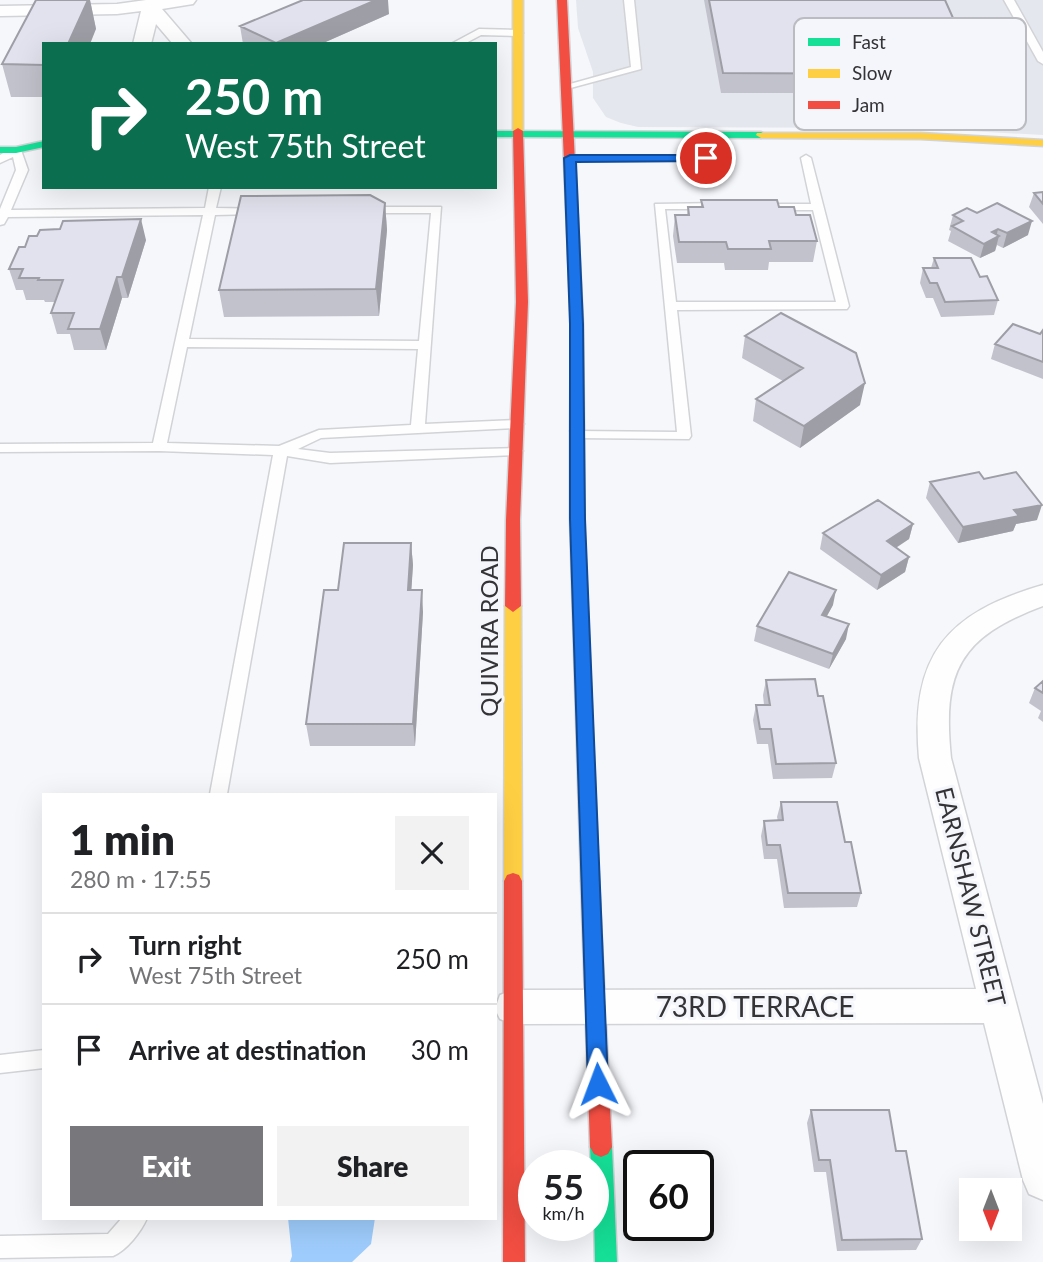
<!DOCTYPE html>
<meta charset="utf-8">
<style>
:root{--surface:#fff;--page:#f2f2f2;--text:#202124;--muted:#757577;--line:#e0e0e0;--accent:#78787c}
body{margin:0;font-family:Lato,sans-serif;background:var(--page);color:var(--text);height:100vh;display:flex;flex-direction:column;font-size:26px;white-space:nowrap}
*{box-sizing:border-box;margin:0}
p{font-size:23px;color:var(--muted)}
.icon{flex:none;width:38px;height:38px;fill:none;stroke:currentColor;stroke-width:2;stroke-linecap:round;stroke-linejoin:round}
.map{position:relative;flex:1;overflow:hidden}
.details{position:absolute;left:42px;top:793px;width:455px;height:427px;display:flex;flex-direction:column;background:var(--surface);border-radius:0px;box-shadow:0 7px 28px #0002}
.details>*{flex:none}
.banner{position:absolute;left:42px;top:42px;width:455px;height:147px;border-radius:0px;box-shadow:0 7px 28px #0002;background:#0b6e4f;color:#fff;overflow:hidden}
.needle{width:46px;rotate:180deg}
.tools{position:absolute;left:959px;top:1178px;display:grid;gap:14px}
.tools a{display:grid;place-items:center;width:63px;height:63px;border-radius:0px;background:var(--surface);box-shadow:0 7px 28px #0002;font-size:35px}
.speed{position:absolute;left:518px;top:1150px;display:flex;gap:14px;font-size:35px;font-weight:700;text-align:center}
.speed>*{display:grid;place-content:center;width:91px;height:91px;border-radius:50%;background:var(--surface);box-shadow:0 7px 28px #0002;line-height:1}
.speed small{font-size:18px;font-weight:400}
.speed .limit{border:4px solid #111;border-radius:10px;background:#fff;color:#111}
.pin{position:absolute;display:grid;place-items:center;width:60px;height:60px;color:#fff;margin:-30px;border:4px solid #fff;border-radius:50%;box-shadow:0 2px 7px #0007}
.me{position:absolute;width:77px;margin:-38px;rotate:357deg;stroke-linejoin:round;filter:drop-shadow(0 0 5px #0008)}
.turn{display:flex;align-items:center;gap:24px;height:147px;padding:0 28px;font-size:32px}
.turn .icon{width:91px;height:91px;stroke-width:2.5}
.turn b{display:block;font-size:49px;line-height:60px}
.round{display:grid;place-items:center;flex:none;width:74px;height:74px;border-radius:0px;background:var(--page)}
.overview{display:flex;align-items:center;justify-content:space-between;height:119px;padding:0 28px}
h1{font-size:42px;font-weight:800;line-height:52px}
.primary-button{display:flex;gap:14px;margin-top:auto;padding:14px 28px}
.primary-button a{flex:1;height:80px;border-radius:0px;background:var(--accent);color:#fff;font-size:28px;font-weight:800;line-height:80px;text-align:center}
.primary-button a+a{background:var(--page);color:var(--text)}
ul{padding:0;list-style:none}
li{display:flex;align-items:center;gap:21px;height:91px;padding:0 28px;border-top:2px solid var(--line)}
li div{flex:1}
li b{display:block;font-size:26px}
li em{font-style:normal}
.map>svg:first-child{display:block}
.built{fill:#e5e7ee}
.water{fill:#9eccfc}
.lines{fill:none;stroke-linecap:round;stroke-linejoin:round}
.lane-casing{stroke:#d2d3d6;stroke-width:3}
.street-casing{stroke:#d2d3d6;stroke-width:3}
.fast-casing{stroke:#d2d3d6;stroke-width:3}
.slow-casing{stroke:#d2d3d6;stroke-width:3}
.jam-casing{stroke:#d2d3d6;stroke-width:3}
.lane{fill:#fefefe;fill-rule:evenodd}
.street{fill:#fefefe;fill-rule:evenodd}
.fast{fill:#16e098;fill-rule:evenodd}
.slow{fill:#ffcf43;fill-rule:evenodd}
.jam{fill:#f24e42;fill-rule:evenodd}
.wall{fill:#c2c2cc}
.shaded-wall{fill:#9e9ea6}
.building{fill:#e1e2ed;stroke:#9e9ea6;stroke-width:2}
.route{fill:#1a73e8;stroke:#114b97;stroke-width:2}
.labels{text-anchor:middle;stroke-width:6;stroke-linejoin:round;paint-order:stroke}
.street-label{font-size:24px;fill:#343437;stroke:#f5f6fc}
.near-street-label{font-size:28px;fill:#343437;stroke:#f5f6fc}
.key{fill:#f5f6fc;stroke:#bbbcc1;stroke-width:2}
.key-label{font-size:19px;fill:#343437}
</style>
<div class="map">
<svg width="1043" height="1262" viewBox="0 0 1043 1262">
<rect width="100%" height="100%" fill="#f6f7fb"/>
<path class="built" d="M576,0h467v135l-128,-7 -277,-1 -17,-4 -15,-6 -13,-19v-26l-15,-44z"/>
<path class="water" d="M288,1218h87l-4,26 -19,18h-62l2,-6z"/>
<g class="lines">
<g class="lane-casing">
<path id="lane" d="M624,0h10l7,69 -78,21v-4l68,-19z
M1004,0h10l29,52v12l-5,-3z
M479,29l39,1 5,3 -5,3 -37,-1 -17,9h-13z
M12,148l9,2 7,20 -17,40 194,-2 4,-21h12l-5,21 46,1 2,2 -6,3 -43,1 -26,124 230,2 12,-128h-67l-6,-3 6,-3h77l-16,217 92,-4 7,4 -7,4 -196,10 -23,11 32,4 191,-5 2,3 -7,4 -186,8 -43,-7 -60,338h-17l63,-339 -114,-4 -159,1v-8l153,-1 50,-228 -195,2 -4,7 -4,1v-16l16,-39 -3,-13 -13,6v-8zM187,347l231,2 -7,76 -92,5 -40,16 -112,-3z
M806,155l5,3 38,148 -2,3 -170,1 14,126 -2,3 -116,-1 -2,-3 2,-3 5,-1 99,1 -22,-228 67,-1 6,3 -6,3h-57l11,93h160l-23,-92h-41l-6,-3 6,-3h39l-10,-46z
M44,1050v18l-44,5v-18z
M122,1218h25c-6,14 -20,32 -34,38l-113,2v-22l108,-2z"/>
</g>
<g class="street-casing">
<path id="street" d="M146,0h50l-3,4 -31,5 30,35h-19l-17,-20 -5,20h-18l8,-33 -24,3 -117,2v-10l117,-2z
M1043,585v21c-83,31 -101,65 -92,152l92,346v96l-14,-6 -6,-14 -39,-157 -471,1 -13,-5 -5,-10 5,-14 13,-5 463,-1 -57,-231c-9,-102 27,-145 124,-173z"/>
</g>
<g class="fast-casing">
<path id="fast" d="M495,131l266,1 5,3 -5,3 -266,-1z
M44,141v6l-28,6h-16v-6h16z
M577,427l7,4v88l15,362 -3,6 -6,2 -6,-2 -3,-6 -11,-362v-88z
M601,1137l7,3 4,7 5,115h-22l-2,-96h-2l-1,-19 4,-7z"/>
</g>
<g class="slow-casing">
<path id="slow" d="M513,0h10v131l-5,3 -5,-3z
M757,133h164l122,7v6l-122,-7 -160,-1 -5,-3z
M513,600l8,6 1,275 -3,6 -6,2 -6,-2 -3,-6 1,-275z"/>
</g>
<g class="jam-casing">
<path id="jam" d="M557,0h10l16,324 1,107 -7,4 -7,-4 1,-107z
M518,128l5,3 5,171 -8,218 1,86 -8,6 -8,-6 1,-86 10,-218 -3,-171z
M513,873l6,2 3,6 3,381h-22l1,-381 3,-6z
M590,873l6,2 3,6 13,266 -4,7 -7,3 -7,-3 -4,-7 -9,-266 3,-6z"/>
</g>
<use href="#lane" class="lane"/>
<use href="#street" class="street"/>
<use href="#fast" class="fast"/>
<use href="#slow" class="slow"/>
<use href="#jam" class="jam"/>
</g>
<path class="wall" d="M36,0h54l6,29 -52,15v53h-33l-9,-33z
M704,0h241l33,74 -4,19h-253z
M389,14l-68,30h-78l-3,-18z
M1043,192v32l-14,-17 5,-14z
M701,200l78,7 17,8 21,26 -4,21h-44l-1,8h-43l-1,-7h-47l-4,-27 2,-21h12l1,-8h13z
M385,203l2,27 -8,86 -155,1 -5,-27z
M977,213l51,22 -25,13 -6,-3 -2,6 -15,7 -32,-17 3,-10 -2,-1 4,-15z
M60,229l86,11 -18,58h-6l-16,52h-32l-4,-16h-13l-6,-21 4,-11h-10l-1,-2h-18l-3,-10h-7l-7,-21 16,-22 12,-11z
M934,258l46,19 18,23 -4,15 -53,2 -8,-19h-7l-6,-15 3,-15h8z
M781,313l79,92 -60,43 -47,-27 3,-22 27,-18 -41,-23 3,-22z
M1043,330v49l-52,-20 4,-15 45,-10z
M984,479l53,41 -21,4 -3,7 -55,12 -32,-45 4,-16z
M913,524l-4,15 -13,9 13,9 -4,15 -28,18 -57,-41 3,-16z
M411,543l2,22 -2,25 12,22 -8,134h-105l-4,-22 32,-134z
M833,605l-6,11 19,23 -17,30 -75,-28 3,-15z
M766,680l52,16 18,67 -4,15 -59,1 -5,-35h-11l-4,-24 3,-15h8l-1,-10z
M1043,681v41l-5,-4 3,-7 -12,-8 6,-15z
M781,802l64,40 16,51 -4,14 -73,1 -7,-49h-13l-3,-23 3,-15h14l-1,-4z
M811,1110l85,41 26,88 -6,11 -79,1 -11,-79h-12l-7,-49z"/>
<path class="shaded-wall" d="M88,0h2l6,29 -6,15h-22z
M376,0h12l1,14 -68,30h-44l-1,-1z
M385,203l2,27 -8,86 -3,-27z
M141,219l5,21 -18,58 -6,-21z
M1032,221l-4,14 -25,13 4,-15z
M998,229l-2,9 3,-2 -4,15 -15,7 4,-14 8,-12z
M117,277l5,21 -16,52 -6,-21z
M865,383l-5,22 -60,43 4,-22z
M1042,505l-5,15 -21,4 -3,7 -55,12 5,-16 51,-17z
M913,524l-4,15 -26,17 4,-15z
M411,543l2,22 -3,47 -2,-22z
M909,557l-4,15 -28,18 4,-15z
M422,590l1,22 -8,134 -2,-22z
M836,590l-3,15 -14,25 3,-15z
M849,624l-3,15 -17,30 4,-15z"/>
<path class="building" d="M36,0h52l-20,44h-24v21l-42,-1z
M303,0h73l-100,43 -36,-17z
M709,0h236l33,74 -255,-1z
M1043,192v12l-9,-11z
M370,195l15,8 -9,86 -157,1 22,-94z
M701,200h76l2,7h15l2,8h14l7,26h-48l2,8h-43l-2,-7h-47l-4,-27h14l-1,-8h15z
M997,203l35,18 -25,12 -9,-4 -6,3 7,4 -15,8 -32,-18 11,-5 -10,-6 14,-7 10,5z
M141,219l-19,58h-5l-17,52h-32l6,-16h-23l12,-33h-25l1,-2h-20l4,-9h-14l10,-22h6l4,-11h8l3,-6 20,-1 3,-8z
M934,258h37l9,19 7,-1 11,24 -53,2 -8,-19h-7l-7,-15h15z
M781,313l75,40 9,30 -61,43 -48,-27 47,-31 -58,-32z
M1013,324l27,10 3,-4v32l-48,-18z
M979,472l5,7 32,-7 26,33 -28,5 5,6 -56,11 -33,-45z
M878,500l35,24 -26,17 22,16 -28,18 -58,-42z
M344,543h67l-3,47h14l-9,134h-107l18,-134h14z
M789,572l47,18 -14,25 27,9 -16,30 -76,-28z
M815,679l3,17h5l13,67 -60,1 -5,-35h-11l-4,-24h14l-4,-25z
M1043,681v12l-8,-5z
M781,802h56l8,40h6l10,51h-73l-8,-48h-13l-3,-24 19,-1z
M811,1110h78l7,41h10l16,88 -80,1 -12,-80h-11z"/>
<path class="route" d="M706,155l4,1v5l-134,1 7,162 2,195 23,565 -3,7 -7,3 -7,-3 -3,-7 -18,-565v-195l-6,-166 6,-3z"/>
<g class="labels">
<g class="street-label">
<text transform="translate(490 631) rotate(-90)" y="8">QUIVIRA ROAD</text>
<text transform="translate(970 897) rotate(76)" y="8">EARNSHAW STREET</text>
</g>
<g class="near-street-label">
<text x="755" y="1017">73RD TERRACE</text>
</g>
</g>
<rect x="794" y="18" width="232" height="112" rx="10" class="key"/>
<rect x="808" y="38" width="32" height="8" fill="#16e098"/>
<rect x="808" y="69" width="32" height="9" fill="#ffcf43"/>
<rect x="808" y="101" width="32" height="8" fill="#f24e42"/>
<g class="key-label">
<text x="852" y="49">Fast</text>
<text x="852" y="80">Slow</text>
<text x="852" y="112">Jam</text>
</g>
</svg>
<div class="tools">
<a><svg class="needle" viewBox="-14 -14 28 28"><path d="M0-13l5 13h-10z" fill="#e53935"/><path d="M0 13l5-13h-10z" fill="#757577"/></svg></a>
</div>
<div class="speed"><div>55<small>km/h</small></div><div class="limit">60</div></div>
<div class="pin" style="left:706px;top:158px;background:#d93025"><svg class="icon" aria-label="arrive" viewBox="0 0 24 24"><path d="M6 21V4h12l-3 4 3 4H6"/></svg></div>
<svg class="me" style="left:598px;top:1084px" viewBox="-20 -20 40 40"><path d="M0-17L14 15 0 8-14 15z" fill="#1a73e8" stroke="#fff" stroke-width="4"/></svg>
<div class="banner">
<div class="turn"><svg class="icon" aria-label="right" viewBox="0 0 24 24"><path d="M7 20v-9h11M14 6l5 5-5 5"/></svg><div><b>250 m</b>West 75th Street</div></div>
</div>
<section class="details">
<div class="overview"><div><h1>1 min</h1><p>280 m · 17:55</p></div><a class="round"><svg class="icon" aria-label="close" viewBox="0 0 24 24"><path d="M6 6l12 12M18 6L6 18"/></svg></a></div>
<ul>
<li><svg class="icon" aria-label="right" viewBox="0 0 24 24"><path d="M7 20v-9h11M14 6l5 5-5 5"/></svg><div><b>Turn right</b><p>West 75th Street</p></div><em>250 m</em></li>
<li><svg class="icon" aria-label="arrive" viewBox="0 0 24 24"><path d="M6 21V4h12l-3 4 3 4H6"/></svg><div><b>Arrive at destination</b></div><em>30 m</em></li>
</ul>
<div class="primary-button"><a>Exit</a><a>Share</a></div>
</section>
</div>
